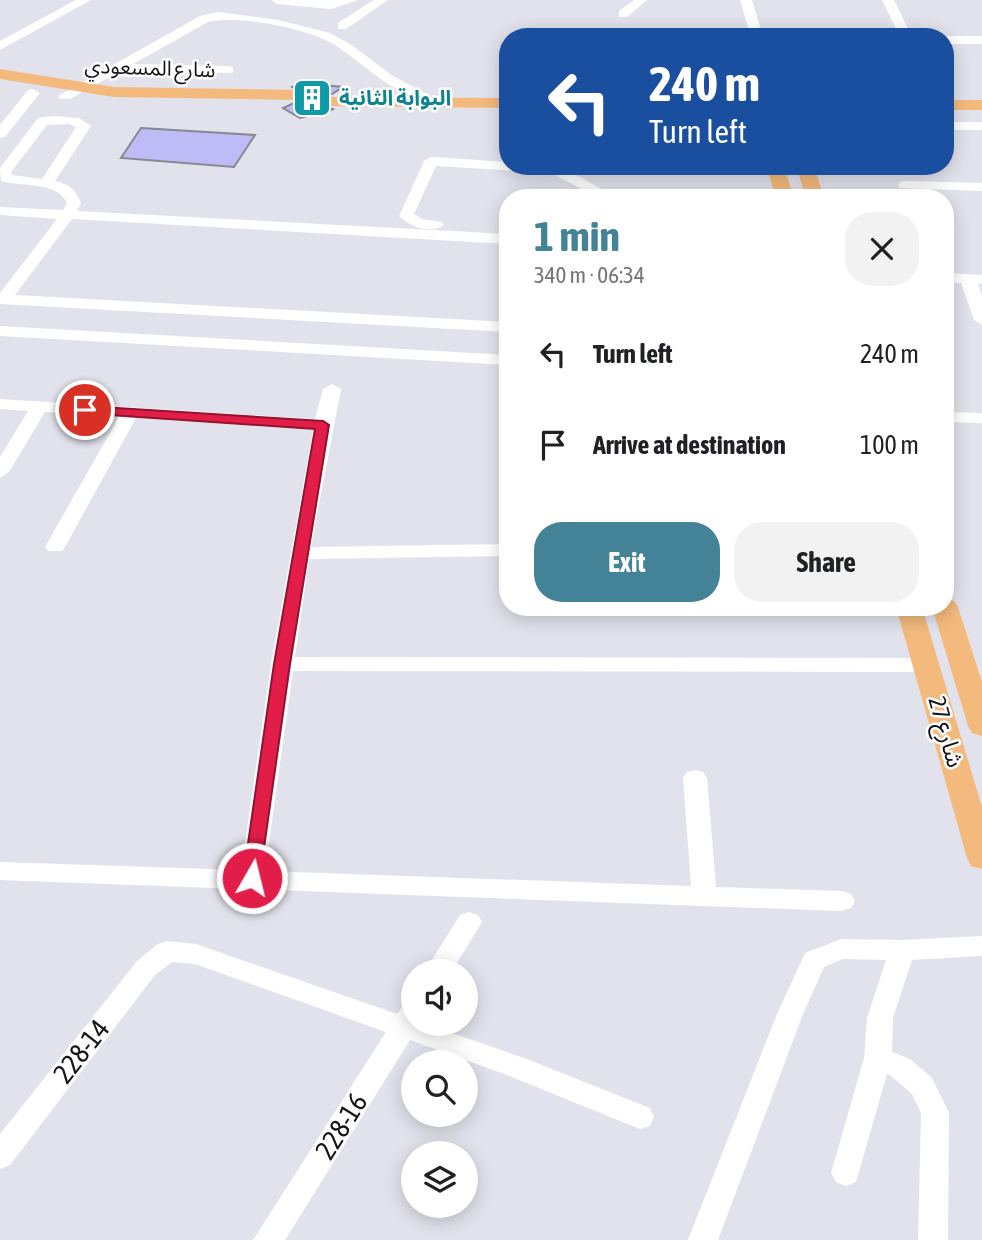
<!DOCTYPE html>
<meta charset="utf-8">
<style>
:root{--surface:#fff;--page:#f2f2f2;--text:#202124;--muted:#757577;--accent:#448397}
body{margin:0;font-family:"Asap Condensed","Noto Sans Arabic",sans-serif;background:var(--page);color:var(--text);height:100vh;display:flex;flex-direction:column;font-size:26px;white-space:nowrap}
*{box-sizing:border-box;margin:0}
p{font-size:23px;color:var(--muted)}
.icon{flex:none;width:38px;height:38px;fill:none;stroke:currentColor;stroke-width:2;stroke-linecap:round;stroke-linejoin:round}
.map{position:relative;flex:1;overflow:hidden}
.panel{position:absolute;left:499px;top:189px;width:455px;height:427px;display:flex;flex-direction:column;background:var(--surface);border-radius:28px;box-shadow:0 4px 18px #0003}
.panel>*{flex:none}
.top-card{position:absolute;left:499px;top:28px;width:455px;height:147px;border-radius:28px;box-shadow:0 4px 18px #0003;background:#1a4fa0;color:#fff;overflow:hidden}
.buttons{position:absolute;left:401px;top:959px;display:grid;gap:14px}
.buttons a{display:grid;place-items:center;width:77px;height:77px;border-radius:50%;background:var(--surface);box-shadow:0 4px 18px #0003;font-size:35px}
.pin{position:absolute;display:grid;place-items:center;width:60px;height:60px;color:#fff;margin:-30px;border:4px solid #fff;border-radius:50%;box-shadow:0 2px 7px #0007}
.me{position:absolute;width:77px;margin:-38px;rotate:8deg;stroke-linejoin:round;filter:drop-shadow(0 0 5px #0008)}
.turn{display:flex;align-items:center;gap:24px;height:147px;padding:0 35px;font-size:32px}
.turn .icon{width:91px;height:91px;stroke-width:2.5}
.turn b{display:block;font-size:49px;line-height:60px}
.round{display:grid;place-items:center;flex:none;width:74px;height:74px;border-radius:28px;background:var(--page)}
.summary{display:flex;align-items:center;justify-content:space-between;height:119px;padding:0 35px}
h1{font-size:42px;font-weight:700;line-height:52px;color:var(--accent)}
.cta{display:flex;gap:14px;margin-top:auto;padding:14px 35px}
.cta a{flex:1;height:80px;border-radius:28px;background:var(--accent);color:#fff;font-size:28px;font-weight:700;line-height:80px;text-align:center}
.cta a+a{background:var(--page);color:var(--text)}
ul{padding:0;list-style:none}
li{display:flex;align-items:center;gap:21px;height:91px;padding:0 35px}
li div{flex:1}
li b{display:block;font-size:26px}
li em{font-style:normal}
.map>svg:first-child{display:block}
.building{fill:#bebbf7;stroke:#888892;stroke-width:2}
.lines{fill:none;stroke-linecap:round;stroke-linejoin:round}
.major-tunnel{stroke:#c3c3cc;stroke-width:17;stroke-dasharray:17 8;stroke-linecap:butt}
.minor{fill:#fff;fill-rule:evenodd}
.major{fill:#f4ba7d;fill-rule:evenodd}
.route{fill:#e11d48;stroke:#92132f;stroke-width:2}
.labels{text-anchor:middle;stroke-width:5;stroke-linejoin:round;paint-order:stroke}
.far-street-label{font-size:21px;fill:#16161a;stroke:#fff}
.far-culture-label{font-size:21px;font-weight:bold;fill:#0d838f;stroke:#fff;text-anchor:start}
.street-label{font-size:24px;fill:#16161a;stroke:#fff}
.near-street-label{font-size:28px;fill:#16161a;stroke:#fff}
</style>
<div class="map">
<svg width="982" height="1240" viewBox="0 0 982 1240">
<rect width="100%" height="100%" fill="#e2e2ec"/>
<path class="building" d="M313,84l30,3 -11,7 -14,1 -4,6 4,8h16l-34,9 -17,-10 26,-12 -9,-8 -9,-1z
M141,128l114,7 -21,32 -113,-9z"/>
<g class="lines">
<path class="major-tunnel" d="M297,102h27"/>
<path class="minor" d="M76,0h15l-91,50v-9z
M271,0h87l-27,9 -54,-5z
M374,0h14l-42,29h-8v-6z
M634,0h13l-20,17h-8v-6z
M740,0h12l11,37h-12z
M882,0h12l18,37h-12z
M218,12l60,8 52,13 20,11 43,32 36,19 -7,4c-35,-9 -58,-35 -87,-54 -27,-17 -97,-30 -127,-23l-75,42 95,2 5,1v6l-113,-2 -50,28h-10l-2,-3 142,-80z
M945,36h37v8h-37z
M33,89l7,4 -35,44 -5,1v-13l28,-35z
M54,116l25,2 12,8 -36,55c14,3 21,9 26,22l-4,8 431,23v10l-436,-25 -57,76 493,27v10l-508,-28v-11l57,-74 -57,-4v-8l63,3 4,-7c-10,-22 -46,-16 -66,-22l-1,-13 38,-50zM69,124l7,3 -34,52 -30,-4 -1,-3 36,-47z
M945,122h37v8h-37z
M431,157l77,5v4h52l58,32h-19l-48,-25 -115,-7 -22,48 8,5 19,3 3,3c-13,10 -35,1 -45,-9l25,-55z
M905,181l77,2v8l-82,-3 -2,-3 2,-3z
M945,273l37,2v8l-4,1 4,12v29l-8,-5 -13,-37h-16z
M0,326l508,29v10l-508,-29z
M332,384l9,5 -30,158 197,-3v12l-199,3 -14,98 631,1 8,2 3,5 -3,5 -8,2 -633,-1 -28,200 426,15 -8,-108 4,-6 8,-2 8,2 4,6 9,109 126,4 9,3 4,7 -4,7 -9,3 -842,-31v-18l241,8 30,-206 42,-234 -177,-12 -71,129 -3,4h-14l-3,-4 74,-130 -74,-5 -36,60 -9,6v-21l28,-46 -28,-2v-10l315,20 8,-30z
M945,412l37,1v10l-37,-1z
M469,912l9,3 4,7 -30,49h-27l35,-56z
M982,936v20l-70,4 -19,58 -1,34 18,7 22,19 17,35 -1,127h-30l3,-127 -9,-19 -22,-19 -3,-1 -31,108 -10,4 -10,-4 -5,-9 33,-115 3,-40 19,-58 -43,-1 -19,8 -21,47 -85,226h-30l89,-226 28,-61 36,-14 61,1z
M167,941l29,3 201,70 7,-10 9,-3v23h13l101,35 123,49 4,9 -4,9 -10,3 -133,-54 -97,-35 -125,200h-32l133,-208 -191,-68 -23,-2 -17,13 -145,190 -10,4v-35l137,-173 21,-17z"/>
<path class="major" d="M0,69l114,18 185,3 8,5 -8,5 -185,-3 -114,-18z
M324,97l184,1v10l-190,-2 -2,-4 2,-4z
M945,100h37v10h-37z
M766,166h18l10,32h-18z
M796,166h18l10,32h-18z
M945,599l9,2 4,6 24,75v54l-10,-3 -4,-7 -36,-119h13z
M896,607h26l60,200v62l-11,-3 -4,-8z"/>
</g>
<path class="route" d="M85,406l238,15 6,4 -39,239 -31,219h-13l-3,-5 31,-214 41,-235 -235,-16 -2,-3z"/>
<defs>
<g id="building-square" transform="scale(2.0125)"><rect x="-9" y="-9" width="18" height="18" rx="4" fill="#0f9aa8" stroke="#fff"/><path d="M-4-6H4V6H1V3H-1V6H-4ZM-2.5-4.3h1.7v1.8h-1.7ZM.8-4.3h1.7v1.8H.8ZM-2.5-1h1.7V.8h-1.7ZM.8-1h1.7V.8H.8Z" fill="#fff"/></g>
</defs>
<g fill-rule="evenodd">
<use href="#building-square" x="312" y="98"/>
</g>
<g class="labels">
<g class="far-street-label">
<text transform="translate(150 68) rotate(2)" y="7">شارع المسعودي</text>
</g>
<g class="far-culture-label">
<text x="339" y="105">البوابة الثانية</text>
</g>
<g class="street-label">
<text transform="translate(946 732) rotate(74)" y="8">شارع 27</text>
</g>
<g class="near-street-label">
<text transform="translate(81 1051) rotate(-52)" y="10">228-14</text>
<text transform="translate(341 1126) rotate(-58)" y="10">228-16</text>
</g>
</g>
</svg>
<div class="buttons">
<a><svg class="icon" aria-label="sound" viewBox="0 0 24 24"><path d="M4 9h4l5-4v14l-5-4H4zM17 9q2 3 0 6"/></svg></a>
<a><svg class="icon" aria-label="search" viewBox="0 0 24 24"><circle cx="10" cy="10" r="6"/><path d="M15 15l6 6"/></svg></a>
<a><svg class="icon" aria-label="layers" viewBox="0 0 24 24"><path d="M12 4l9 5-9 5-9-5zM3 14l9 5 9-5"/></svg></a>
</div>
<div class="pin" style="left:85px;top:410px;background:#d93025"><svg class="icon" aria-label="arrive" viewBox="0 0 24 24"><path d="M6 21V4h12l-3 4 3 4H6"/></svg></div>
<svg class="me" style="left:252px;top:878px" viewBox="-20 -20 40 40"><circle r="17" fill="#e11d48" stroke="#fff" stroke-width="3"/><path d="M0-11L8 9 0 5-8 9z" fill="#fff"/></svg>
<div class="top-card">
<div class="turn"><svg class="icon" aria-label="left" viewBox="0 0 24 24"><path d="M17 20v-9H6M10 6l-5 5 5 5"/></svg><div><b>240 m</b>Turn left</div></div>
</div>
<section class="panel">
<div class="summary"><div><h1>1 min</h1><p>340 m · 06:34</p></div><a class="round"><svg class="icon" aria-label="close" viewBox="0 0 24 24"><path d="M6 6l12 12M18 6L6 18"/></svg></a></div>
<ul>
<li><svg class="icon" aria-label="left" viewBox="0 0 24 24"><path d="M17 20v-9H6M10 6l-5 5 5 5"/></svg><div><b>Turn left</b></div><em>240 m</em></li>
<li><svg class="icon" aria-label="arrive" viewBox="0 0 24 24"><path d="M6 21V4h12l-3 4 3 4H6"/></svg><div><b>Arrive at destination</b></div><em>100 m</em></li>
</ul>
<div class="cta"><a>Exit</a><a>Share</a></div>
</section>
</div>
